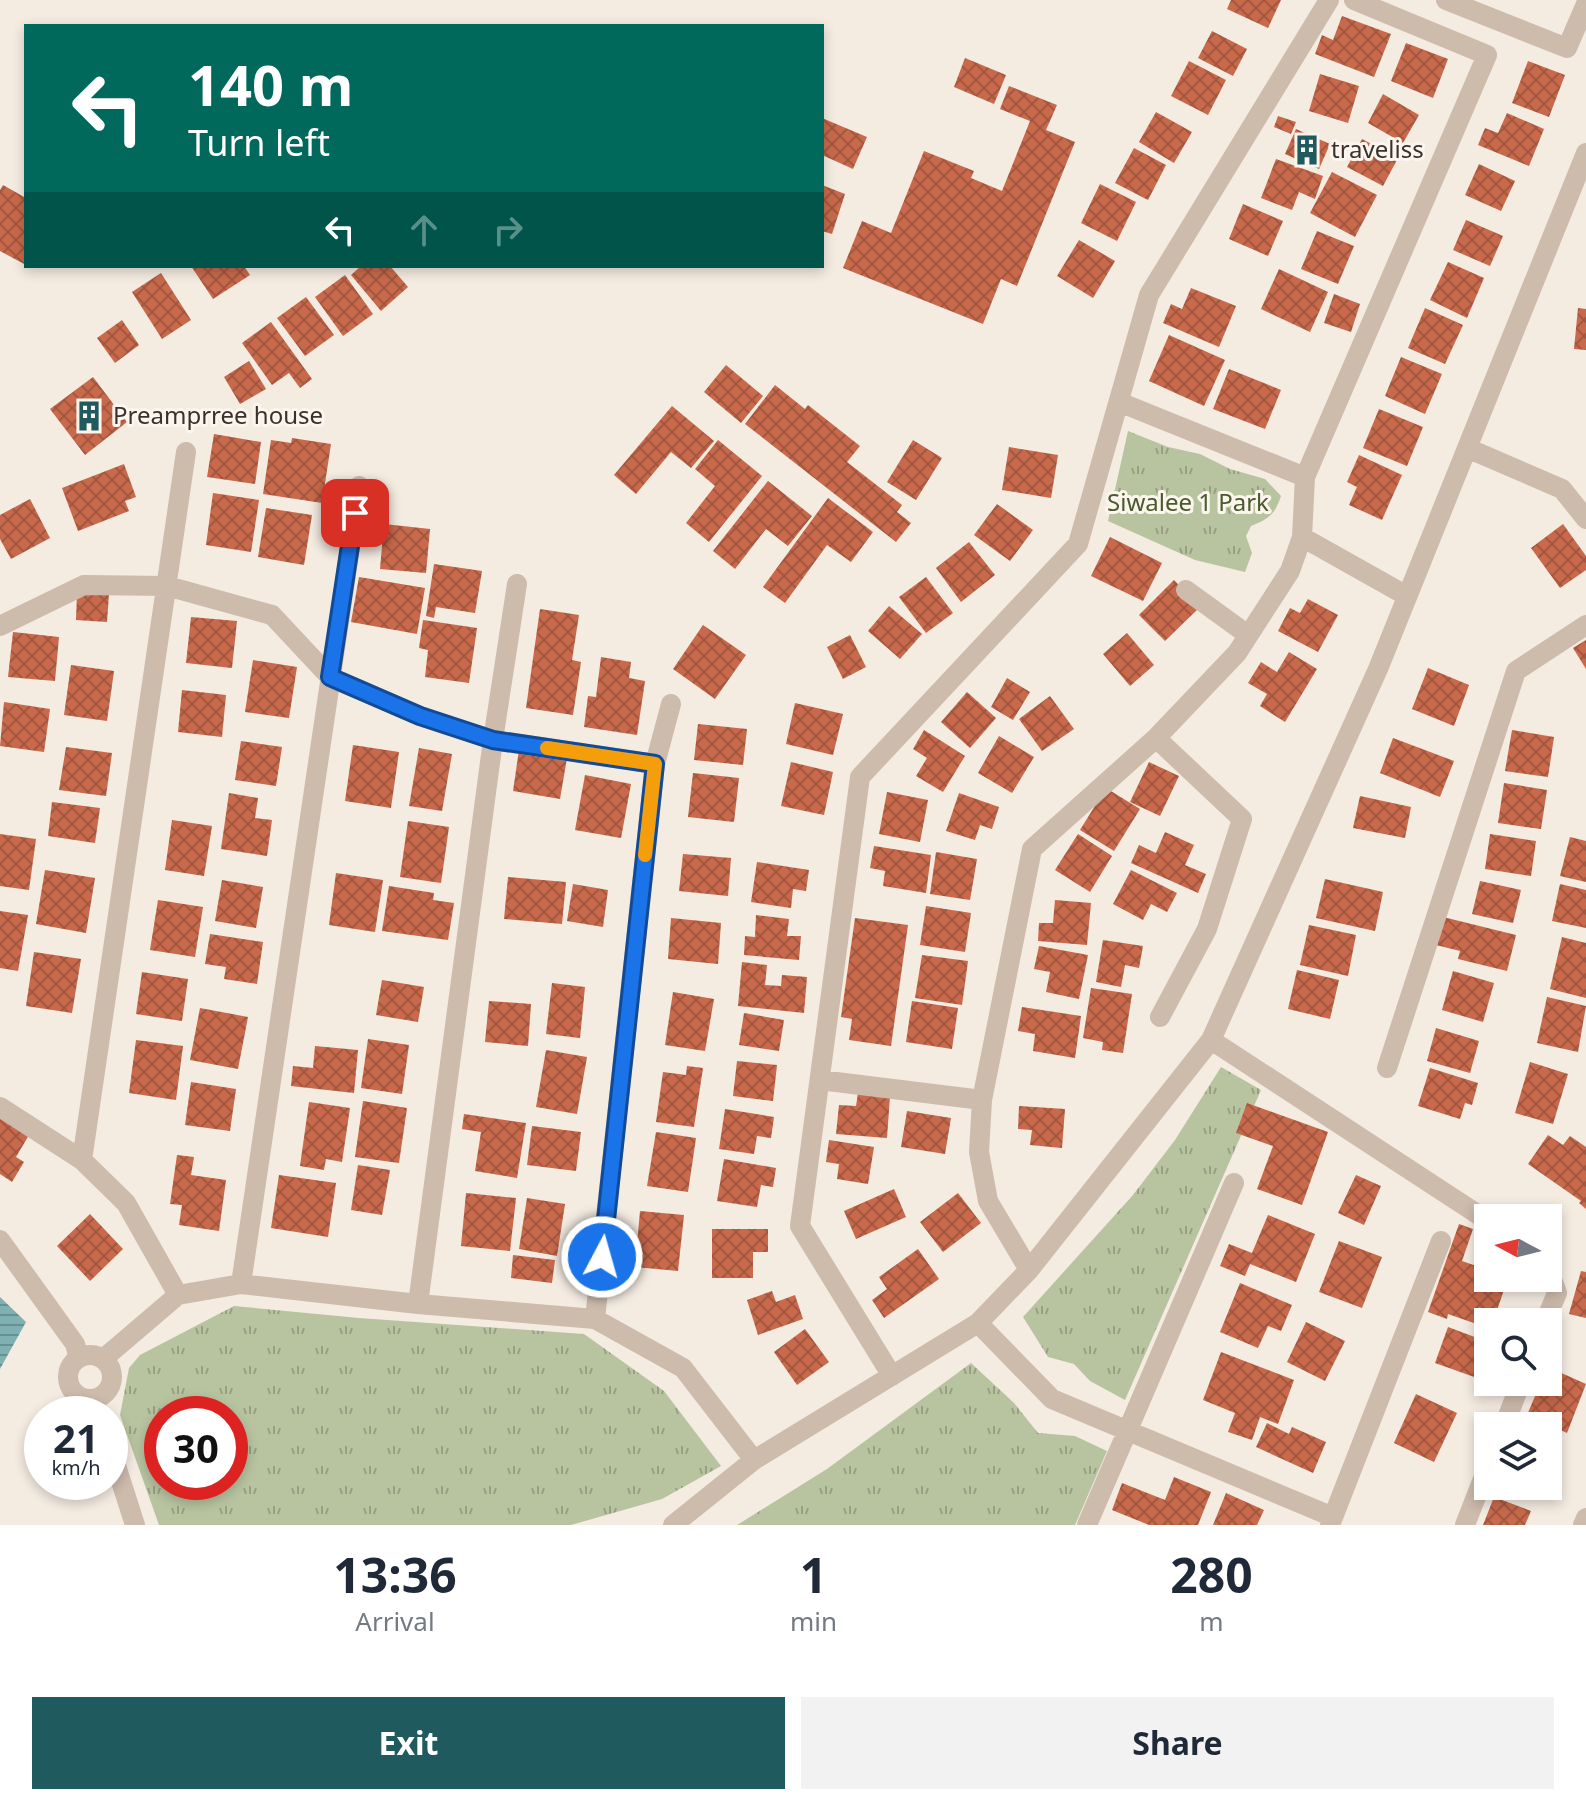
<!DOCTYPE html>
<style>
:root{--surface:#fff;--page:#f2f2f3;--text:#1f2937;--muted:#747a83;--accent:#1f5a5e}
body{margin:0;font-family:"Noto Sans",sans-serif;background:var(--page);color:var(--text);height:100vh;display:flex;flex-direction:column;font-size:30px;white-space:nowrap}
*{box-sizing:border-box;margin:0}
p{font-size:26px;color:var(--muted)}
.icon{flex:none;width:44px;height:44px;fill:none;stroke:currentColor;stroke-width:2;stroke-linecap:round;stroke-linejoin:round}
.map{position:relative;height:1525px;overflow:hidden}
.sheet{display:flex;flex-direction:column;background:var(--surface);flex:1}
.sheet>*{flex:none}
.hud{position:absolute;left:24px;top:24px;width:800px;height:244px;border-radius:0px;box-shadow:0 4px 12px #0003;background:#00695c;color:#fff;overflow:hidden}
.needle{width:52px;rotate:277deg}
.buttons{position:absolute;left:1474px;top:1204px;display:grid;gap:16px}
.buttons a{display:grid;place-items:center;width:88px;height:88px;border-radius:0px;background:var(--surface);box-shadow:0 4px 12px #0003;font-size:40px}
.speed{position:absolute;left:24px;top:1396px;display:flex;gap:16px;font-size:40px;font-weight:700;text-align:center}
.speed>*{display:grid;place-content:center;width:104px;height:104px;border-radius:50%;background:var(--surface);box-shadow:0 4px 12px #0003;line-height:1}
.speed small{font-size:20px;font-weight:400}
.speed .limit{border:12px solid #d22;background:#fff;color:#111}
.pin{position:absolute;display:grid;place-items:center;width:68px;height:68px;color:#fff;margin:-34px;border-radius:16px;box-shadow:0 4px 12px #0006}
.me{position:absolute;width:88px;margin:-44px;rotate:6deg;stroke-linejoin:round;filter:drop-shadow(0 0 6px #0008)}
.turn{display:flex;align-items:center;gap:28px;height:168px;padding:0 32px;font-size:36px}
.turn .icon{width:104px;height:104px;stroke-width:2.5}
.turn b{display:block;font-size:56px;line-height:68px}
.lanes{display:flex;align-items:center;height:76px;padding:0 32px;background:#0003;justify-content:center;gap:40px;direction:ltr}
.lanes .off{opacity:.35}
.eta{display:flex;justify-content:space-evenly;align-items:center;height:136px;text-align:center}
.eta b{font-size:48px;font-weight:700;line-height:56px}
.primary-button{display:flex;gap:16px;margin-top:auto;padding:16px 32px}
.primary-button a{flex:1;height:92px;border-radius:0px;background:var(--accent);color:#fff;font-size:32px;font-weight:700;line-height:92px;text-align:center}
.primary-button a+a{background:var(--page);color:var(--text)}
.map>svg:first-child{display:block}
.park{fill:url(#park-tufts);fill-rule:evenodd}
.water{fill:url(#water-rules)}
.building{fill:url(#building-cross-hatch)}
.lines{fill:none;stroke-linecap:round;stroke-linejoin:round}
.minor{stroke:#cdbbac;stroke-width:20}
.route-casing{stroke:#114b97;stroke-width:20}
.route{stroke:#1a73e8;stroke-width:14}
.slow{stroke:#f59e0b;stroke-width:14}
.labels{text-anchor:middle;stroke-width:6;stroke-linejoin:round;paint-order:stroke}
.poi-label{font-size:24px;fill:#3b302b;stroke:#fbf5ee;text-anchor:start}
.park-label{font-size:24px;fill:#4a5a2e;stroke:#fbf5ee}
</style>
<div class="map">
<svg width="1586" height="1525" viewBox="0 0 1586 1525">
<defs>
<pattern id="park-tufts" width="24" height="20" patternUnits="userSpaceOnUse" patternTransform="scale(2)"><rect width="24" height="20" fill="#b8c4a0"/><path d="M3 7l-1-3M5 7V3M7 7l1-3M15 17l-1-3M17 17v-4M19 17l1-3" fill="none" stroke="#97a083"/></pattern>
<pattern id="water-rules" width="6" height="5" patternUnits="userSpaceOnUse" patternTransform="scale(2)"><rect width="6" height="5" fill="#7fb0b2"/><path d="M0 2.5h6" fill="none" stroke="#699091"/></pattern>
<pattern id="building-cross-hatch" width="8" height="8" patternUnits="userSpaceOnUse" patternTransform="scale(2)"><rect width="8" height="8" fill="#c8694b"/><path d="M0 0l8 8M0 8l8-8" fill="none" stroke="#a4573f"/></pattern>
</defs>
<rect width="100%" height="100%" fill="#f4ebe1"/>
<path class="park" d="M1128,431l40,16 32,7 30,15 35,10 16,17c-6,18 -12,23 -30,30l-5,10 6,17 -7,19 -50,-12 -87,-39z
M1221,1067l40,23 -136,310 -35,-19 -16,-17 -26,-7 -25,-40 110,-122 42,-55z
M234,1306l125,12 225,16 80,57 57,75 -59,33 -91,26h-412l-39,-110 9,-47 11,-13zM162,1414h68v68h-68z
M971,1363l43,40 24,30 37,3 32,15 -32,74h-338l90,-56z"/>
<path class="water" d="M0,1297l26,25 -26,47z"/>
<path class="building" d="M1231,0h50l-13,28 -41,-19z
M1342,16l49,18 -17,43 -59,-23 7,-19 11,5z
M1212,31l35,18 -14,27 -35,-18z
M1406,43l42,16 -15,39 -42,-17z
M965,58l41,17 -12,29 -40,-17z
M1189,61l37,19 -18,35 -37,-19z
M1528,61l37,14 -16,42 -37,-14z
M1320,74l39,12 -11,37 -39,-12z
M1009,86l48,19 -11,25 29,12 -58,144 -16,-7 -18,45 -140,-56 19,-47 29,12 33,-82 50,20 -3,7 31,13 28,-70 -30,-12z
M1383,94l36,21 -16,28 -35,-20z
M1156,112l36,20 -18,31 -35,-21z
M1507,113l37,16 -15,37 -51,-21 7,-17 13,5z
M1278,116l18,6 -5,12 -17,-7z
M822,118l45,19 -14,32 -31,-14z
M1296,129l34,15 -11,25 -34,-15z
M1362,139l36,19 -15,28 -36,-19z
M1134,148l32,17 -18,35 -33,-17z
M1276,159l47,17 -8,23 -16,-7 -7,18 -31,-12z
M1479,164l36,17 -14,30 -36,-16z
M1332,172l45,23 -22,42 -45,-24z
M1100,184l36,18 -19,39 -36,-18z
M3,185l23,13v67l-26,-14v-61z
M822,185l23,9 -13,40 -10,-3z
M1243,204l40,17 -15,35 -39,-17z
M1466,220l37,16 -13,30 -37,-16z
M1317,231l37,15 -16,38 -37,-15z
M1079,240l36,21 -22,37 -36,-22z
M1448,262l36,16 -17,40 -37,-18z
M191,266h53l6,9 -37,24z
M361,266h29l18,21 -27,24 -30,-36z
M1279,269l49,23 -18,40 -49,-23z
M161,273l30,47 -29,19 -30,-47z
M345,275l28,39 -30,22 -28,-39z
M1191,288l45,18 -17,41 -56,-24 8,-19 11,5z
M1334,294l26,10 -9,28 -27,-9z
M306,297l28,38 -29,21 -28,-38z
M1425,308l38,17 -18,39 -37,-16z
M1578,308l8,1v41l-12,-1z
M122,320l17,25 -24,18 -18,-25z
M271,322l41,57 -12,9 -11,-15 -17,12 -30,-42z
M1169,335l56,25 -21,46 -55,-25z
M1401,357l41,17 -17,40 -40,-18z
M249,361l17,28 -26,15 -16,-27z
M726,365l37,31 -22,27 -37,-31z
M1229,369l52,21 -16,39 -52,-20z
M93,377l34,45 -42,33 -35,-46z
M775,385l30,24 3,-4 52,41 -13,16 55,43 -5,7 14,11 -15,19 -151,-118z
M672,406l42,35 -23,27 -20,-16 -35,42 -22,-19z
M1379,409l44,18 -16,39 -44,-18z
M214,434l47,8 -6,42 -48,-7z
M292,438l39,6 -9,59 -59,-9 8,-54 20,3z
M718,440l44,36 -53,66 -23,-19 29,-37 -20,-17z
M913,440l29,18 -26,42 -29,-18z
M1009,447l49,8 -7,43 -49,-8z
M1359,455l43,20 -20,45 -33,-15 8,-18 -10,-5z
M124,464l12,33 -11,4 4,10 -51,20 -16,-43z
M768,481l44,35 -24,30 -22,-17 -31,40 -22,-18z
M213,493l46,7 -8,52 -45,-7z
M828,498l45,34 -22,30 -24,-17 -42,58 -22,-16z
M30,499l20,39 -39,21 -11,-20v-24z
M997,504l36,26 -23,31 -36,-26z
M266,508l46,7 -8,50 -46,-8z
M384,524l46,5 -4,44 -46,-4z
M1563,524l23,32v14l-26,18 -29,-40z
M1110,537l52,26 -19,38 -52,-25z
M969,542l26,33 -34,27 -25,-34z
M434,564l48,7 -7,42 -39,-6 -2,11 -8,-2z
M359,577l66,11 -8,46 -66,-12z
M926,577l27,36 -27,20 -27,-36z
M1174,580l26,27 -35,34 -26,-26z
M77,592l32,2 -2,28 -31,-2z
M1308,599l30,16 -20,37 -40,-21 12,-23 10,5z
M889,606l33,28 -22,25 -32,-28z
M540,609l39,6 -7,45 9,2 -8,53 -47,-7z
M191,617l46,4 -5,47 -46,-5z
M423,620l54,8 -8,55 -44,-6 3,-27 -9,-2z
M703,625l43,30 -31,44 -42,-30z
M13,632l46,5 -4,44 -47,-4z
M1127,633l27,32 -24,21 -27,-32z
M850,635l16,32 -23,12 -16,-32z
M1586,640v29l-13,-21z
M1289,652l28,17 -32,53 -25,-16 7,-12 -19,-11 13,-21 16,10z
M601,657l30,5 -2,16 16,3 -8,54 -53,-8 4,-31 8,1z
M253,660l44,7 -8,51 -44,-6z
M71,665l43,6 -7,50 -43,-6z
M1428,668l41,17 -15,41 -42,-17z
M1007,678l23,14 -17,28 -22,-13z
M182,690l44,5 -4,42 -44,-5z
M967,692l29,26 -26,30 -29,-26z
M1050,696l24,33 -32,22 -23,-32z
M4,702l46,7 -6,43 -44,-6z
M795,703l48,11 -10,41 -47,-11z
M698,724l49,5 -4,36 -49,-5z
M924,730l41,26 -22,36 -27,-16 11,-18 -14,-9z
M1512,730l42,7 -6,40 -43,-6z
M999,736l35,21 -22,36 -34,-20z
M1393,738l61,23 -14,36 -60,-24z
M241,741l41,6 -6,39 -41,-6z
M353,745l46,7 -8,56 -46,-7z
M66,747l46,6 -6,43 -47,-6z
M419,748l33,6 -10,57 -33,-5z
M519,750l48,8 -7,41 -47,-8z
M791,762l42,10 -9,43 -43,-9z
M1149,762l30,14 -19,40 -30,-14z
M693,773l46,5 -5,44 -46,-5z
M585,775l46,9 -10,54 -46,-8z
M1504,783l43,7 -6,39 -43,-6z
M1106,788l34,21 -26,42 -34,-21z
M887,792l41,8 -8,42 -41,-8z
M229,793l29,5 -3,20 17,2 -5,36 -46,-7z
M959,793l40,14 -7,22 -12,-4 -5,15 -29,-9z
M1360,796l51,11 -6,31 -52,-10z
M52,802l48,6 -5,35 -47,-7z
M172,820l40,6 -8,50 -39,-6z
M408,821l41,6 -8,56 -41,-6z
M1165,832l29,13 -9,20 21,9 -8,19 -67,-30 8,-18 17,8z
M0,834l36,5 -7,51 -29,-4z
M1078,834l34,22 -22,36 -35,-22z
M1490,834l46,7 -5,35 -46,-7z
M1570,837l16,4v41l-26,-6z
M874,846l57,9 -5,38 -43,-7 2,-15 -15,-3z
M936,852l41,7 -7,41 -40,-6z
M683,854l48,4 -3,38 -49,-5z
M757,862l52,8 -3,21 -13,-2 -2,19 -40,-6z
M45,870l50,8 -9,55 -50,-9z
M1131,870l46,23 -10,19 -16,-8 -8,16 -30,-16z
M336,873l47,7 -8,52 -46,-7z
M508,877l58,5 -4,42 -58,-5z
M1325,879l58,13 -8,39 -59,-13z
M222,880l41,7 -7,41 -41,-7z
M1480,881l41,9 -8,33 -41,-9z
M573,884l35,6 -5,37 -36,-6z
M1560,884l26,6v38l-34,-7z
M389,886l45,7 -1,7 21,3 -6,37 -66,-9z
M158,900l45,7 -8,50 -45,-7z
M1055,900l36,3 -4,42 -49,-4 1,-18h14z
M926,906l45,7 -6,39 -45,-7z
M0,911l28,4 -10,56 -18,-3z
M756,915l33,4 -2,17h14l-2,24 -55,-5 1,-19 10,1z
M1439,916l77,19 -9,36 -49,-12 2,-8 -28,-7z
M671,918l50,5 -3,41 -50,-5z
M855,918l53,7 -17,121 -42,-6 3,-21 -11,-2z
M1309,925l47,10 -8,41 -48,-11z
M210,934l53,8 -6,42 -33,-5 2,-12 -21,-3z
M1562,937l24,6v55l-36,-9z
M1103,940l40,6 -4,22 -14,-3 -4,22 -25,-5z
M1039,946l49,9 -9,44 -33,-7 4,-20 -16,-3z
M34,952l47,7 -9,54 -46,-7z
M922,955l46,6 -6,44 -47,-7z
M742,962l25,3 -2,20 16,1 1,-11 25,2 -3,36 -66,-7z
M1297,970l42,10 -9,39 -42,-10z
M1453,971l41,12 -11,39 -41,-12z
M142,972l46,7 -6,42 -46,-7z
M382,980l42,7 -6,35 -42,-7z
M552,983l33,4 -5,51 -34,-4z
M1091,988l41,6 -9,59 -21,-3 1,-8 -20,-4z
M673,992l41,7 -9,52 -40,-6z
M1547,997l39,9 -8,46 -41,-9z
M489,1001l42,3 -3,42 -43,-4z
M912,1001l46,7 -6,41 -46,-7z
M1022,1007l59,9 -6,42 -42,-7 2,-17 -17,-3z
M200,1008l48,9 -10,52 -48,-9z
M744,1013l40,7 -5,31 -40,-6z
M1436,1028l43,13 -9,32 -43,-12z
M368,1039l41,6 -7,49 -41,-6z
M136,1040l47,6 -7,54 -47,-7z
M315,1046l43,4 -4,43 -63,-7 2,-20 20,2z
M546,1050l41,7 -10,57 -41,-7z
M737,1061l40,4 -4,36 -40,-5z
M1530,1062l38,12 -15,50 -38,-11z
M687,1066l16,2 -9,59 -38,-5 7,-50 23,3z
M1430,1068l48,15 -6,22 -7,-2 -5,16 -42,-13z
M191,1082l45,7 -6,42 -45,-6z
M858,1093l32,3 -3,42 -51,-4 3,-29 17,1z
M363,1101l44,7 -8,55 -44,-6z
M309,1102l41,6 -8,54 -16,-3 -2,11 -24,-4z
M1247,1103l81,29 -26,73 -45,-16 16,-43 -37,-13z
M1019,1106l46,3 -3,39 -32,-3 2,-15 -14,-1z
M725,1109l49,8 -3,21 -14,-2 -3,18 -35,-5z
M907,1111l44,7 -6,36 -44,-7z
M464,1114l62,9 -9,55 -42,-7 6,-39 -19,-3z
M0,1117l29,18 -13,22 8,5 -12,20 -12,-8z
M532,1126l49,6 -5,39 -49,-6z
M656,1132l40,6 -8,54 -41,-6z
M1548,1135l15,10 7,-9 16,11v62l-7,-6 2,-2 -53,-37z
M829,1140l45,7 -6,37 -31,-5 2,-15 -13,-2z
M177,1155l17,2 -3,18 35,5 -7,51 -40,-6 3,-20 -12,-1z
M724,1159l52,9 -3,19 -12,-2 -4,22 -40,-6z
M358,1165l32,5 -8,45 -31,-5z
M279,1175l57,8 -8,54 -57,-9z
M1356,1175l25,11 -17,39 -26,-12z
M894,1189l12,28 -50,22 -12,-28z
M466,1193l50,5 -6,53 -49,-5z
M958,1193l23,30 -38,29 -23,-30z
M527,1198l38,6 -8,52 -38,-7z
M640,1211l44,4 -6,56 -43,-4z
M90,1214l33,35 -33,32 -33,-35z
M1268,1215l47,19 -19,48 -46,-18 -5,12 -25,-10 9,-22 23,9z
M1459,1224l14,5 -11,32 26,9v8h20l-15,44h-5v6l-40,-14 -1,5 -19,-7z
M712,1229h56v23h-15v26h-41z
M1339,1241l43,16 -20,51 -43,-16z
M918,1249l21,30 -55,39 -12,-18 15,-11 -8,-12z
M513,1255l42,5 -3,23 -41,-5z
M1581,1271l5,1v46l-17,-4z
M1240,1283l52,22 -11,26 -13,-5 -10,22 -38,-16z
M772,1291l4,11 19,-7 8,24 -45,16 -11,-35z
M1306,1322l39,19 -20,40 -38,-19z
M1448,1327l40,15 -11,36 -42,-15z
M805,1329l24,33 -32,23 -23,-33z
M1221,1352l73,28 -16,44 -18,-7 -8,23 -24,-8 7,-19 -32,-13z
M1548,1367l38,17 -19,49 -40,-18 14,-33h7z
M1416,1394l41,19 -23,49 -40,-19z
M1267,1423l22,11 3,-7 34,15 -13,31 -57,-26z
M1548,1442l10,3 -9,29 -1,-1z
M1174,1477l37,15 -13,33h-49l-37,-15 10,-27 43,17z
M1226,1493l38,17 -7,15h-44z
M1494,1497l37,14 -6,14h-42z"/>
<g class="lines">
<path class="minor" d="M1446,0l121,48 19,-44
M1119,402l186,75
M1467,448l95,41 24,30
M1302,537l105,59
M1186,590l62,45
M0,626l84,-41 83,1 105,29 58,62 90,39 73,24 162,24
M1156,738l86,81 -35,110 -47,88
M1211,1040l277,181
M1387,1068l129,-397 70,-46
M820,1080l162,20
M0,1107l82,53 44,43 52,92
M82,1160l104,-708
M0,1240l75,104 4,14
M1029,1270l-41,-69 -9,-49 3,-52 50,-251 124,-111 81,-85 53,-82 12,-34 3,-60 182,-422 -133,-55
M241,1284l118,-798
M418,1304l75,-564 24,-156
M595,1319l60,-555 16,-60
M1545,1322l12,-29 -9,-25
M978,1323l74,76 281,118
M68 1377a22 22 0 1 1 44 0a22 22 0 1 1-44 0Z
M103,1359l75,-64 63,-11 177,20 177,15 88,49 71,92
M892,1376l-92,-150 60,-449 218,-233 71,-249 180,-295
M1504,1426l17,-44
M110,1447l25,78
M673,1525l81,-65 224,-137 51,-53 182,-230 167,-371 208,-516
M1087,1525l147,-342
M1330,1525l111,-284
M1465,1525l23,-59
M1583,1525l3,-7"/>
</g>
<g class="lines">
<g class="route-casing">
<path id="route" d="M355,513l-25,164 90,39 73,24 162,24 -53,493"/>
</g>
<use href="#route" class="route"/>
<path class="slow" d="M547,748l108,16 -10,91"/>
</g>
<defs>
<g id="building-bare" transform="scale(2.4)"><path d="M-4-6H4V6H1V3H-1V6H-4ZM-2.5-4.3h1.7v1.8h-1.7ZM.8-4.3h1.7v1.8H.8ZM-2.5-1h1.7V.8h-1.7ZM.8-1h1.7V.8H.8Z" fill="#1f5a5e" stroke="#fbf5ee" stroke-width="2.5" paint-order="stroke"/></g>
</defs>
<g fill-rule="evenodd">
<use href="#building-bare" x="1307" y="150"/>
<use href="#building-bare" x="89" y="416"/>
</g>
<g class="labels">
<g class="poi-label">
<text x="1331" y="158">traveliss</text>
<text x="113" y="424">Preamprree house</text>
</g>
<g class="park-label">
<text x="1188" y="511">Siwalee 1 Park</text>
</g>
</g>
</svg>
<div class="buttons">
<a><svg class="needle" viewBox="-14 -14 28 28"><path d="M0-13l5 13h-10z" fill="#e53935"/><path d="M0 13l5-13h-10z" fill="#747a83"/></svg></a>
<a><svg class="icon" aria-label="search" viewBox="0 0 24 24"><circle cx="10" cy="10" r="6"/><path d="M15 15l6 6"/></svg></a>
<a><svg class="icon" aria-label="layers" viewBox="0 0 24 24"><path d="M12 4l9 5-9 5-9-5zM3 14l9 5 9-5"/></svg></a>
</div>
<div class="speed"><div>21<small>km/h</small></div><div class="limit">30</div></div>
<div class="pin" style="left:355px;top:513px;background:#d93025"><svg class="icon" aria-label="arrive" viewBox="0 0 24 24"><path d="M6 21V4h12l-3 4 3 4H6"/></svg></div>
<svg class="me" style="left:602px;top:1257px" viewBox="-20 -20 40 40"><circle r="17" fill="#1a73e8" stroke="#fff" stroke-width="3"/><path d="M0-11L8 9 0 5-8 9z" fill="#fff"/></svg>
<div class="hud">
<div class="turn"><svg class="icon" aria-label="left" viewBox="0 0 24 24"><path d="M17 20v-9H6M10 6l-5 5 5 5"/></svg><div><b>140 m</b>Turn left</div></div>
<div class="lanes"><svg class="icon" aria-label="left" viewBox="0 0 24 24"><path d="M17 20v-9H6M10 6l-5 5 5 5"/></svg><svg class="icon off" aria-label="ahead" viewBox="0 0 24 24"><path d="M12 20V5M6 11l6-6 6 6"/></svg><svg class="icon off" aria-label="right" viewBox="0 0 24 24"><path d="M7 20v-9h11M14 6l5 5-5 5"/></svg></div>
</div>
</div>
<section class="sheet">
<div class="eta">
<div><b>13:36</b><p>Arrival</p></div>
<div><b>1</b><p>min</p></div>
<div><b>280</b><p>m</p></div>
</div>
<div class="primary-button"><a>Exit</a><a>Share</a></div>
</section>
